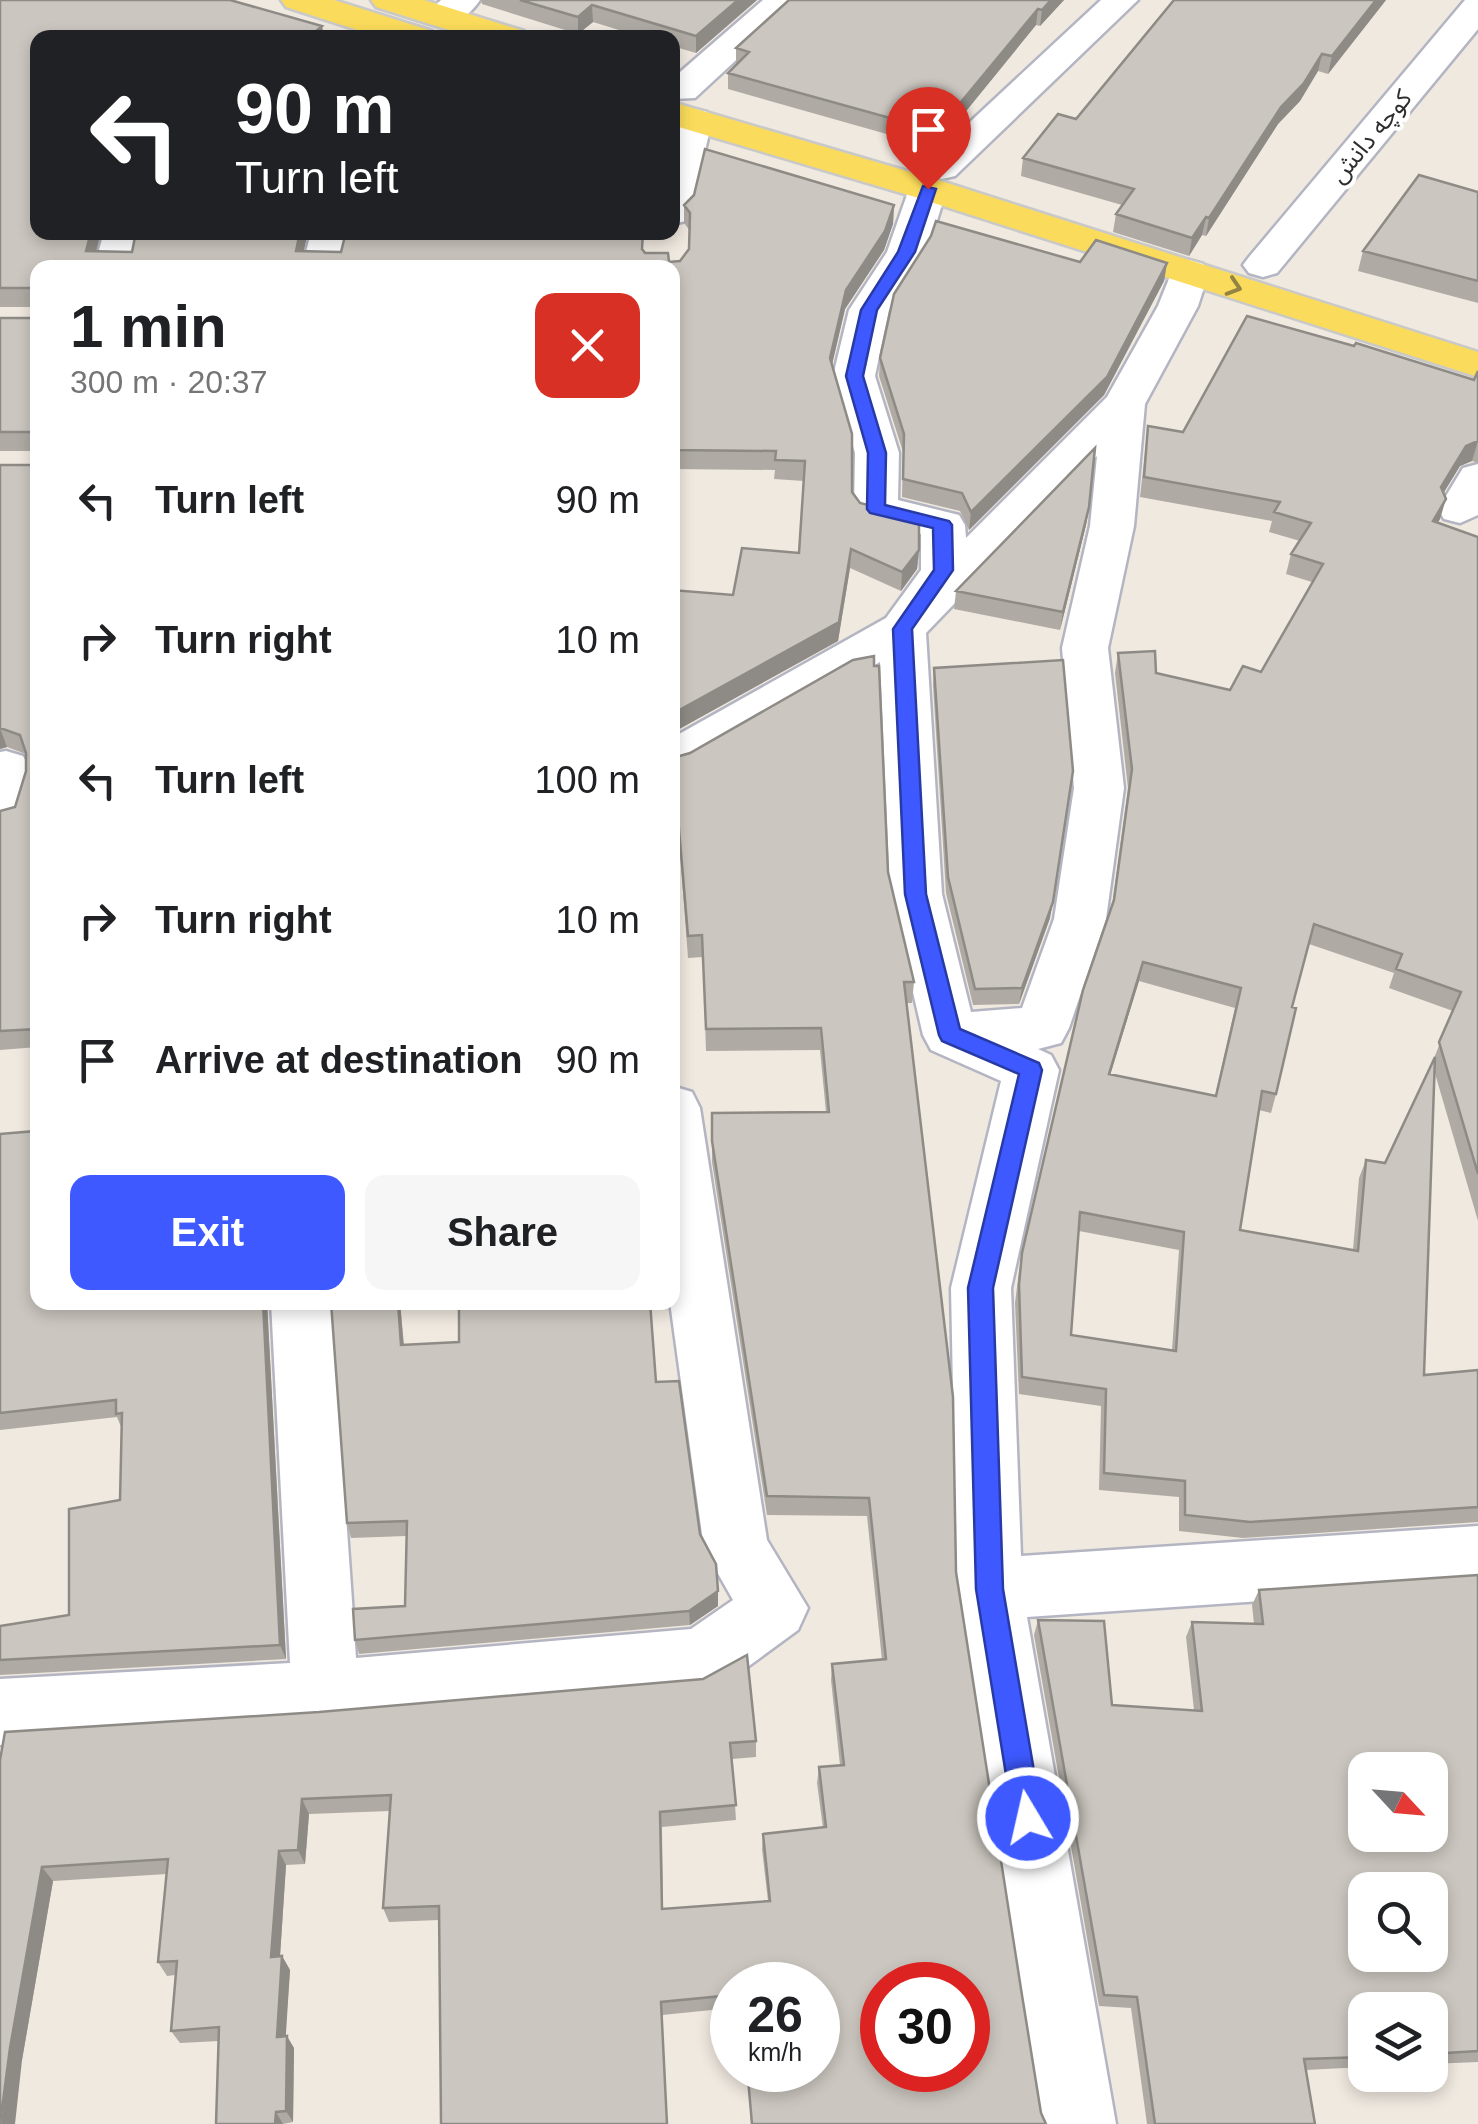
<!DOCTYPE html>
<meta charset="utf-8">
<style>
:root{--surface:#fff;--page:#f6f6f6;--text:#202124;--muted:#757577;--accent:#3d59ff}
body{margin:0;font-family:Arial,"Noto Sans Arabic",sans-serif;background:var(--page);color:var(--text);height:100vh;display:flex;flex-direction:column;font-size:38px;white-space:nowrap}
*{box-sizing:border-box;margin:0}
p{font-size:32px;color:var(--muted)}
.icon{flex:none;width:55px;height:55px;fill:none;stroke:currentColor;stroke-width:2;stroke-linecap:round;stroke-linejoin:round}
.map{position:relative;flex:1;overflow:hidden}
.sheet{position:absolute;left:30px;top:260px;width:650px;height:1050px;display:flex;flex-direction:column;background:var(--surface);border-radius:20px;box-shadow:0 5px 15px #0003}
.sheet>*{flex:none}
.hud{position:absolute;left:30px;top:30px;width:650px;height:210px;border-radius:20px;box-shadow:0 5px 15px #0003;background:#202124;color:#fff;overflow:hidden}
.needle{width:65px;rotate:116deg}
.tools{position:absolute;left:1348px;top:1752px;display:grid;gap:20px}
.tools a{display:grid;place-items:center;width:100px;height:100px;border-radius:20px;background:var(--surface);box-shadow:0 5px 15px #0003;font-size:50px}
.speed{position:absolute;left:710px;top:1962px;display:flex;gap:20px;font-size:50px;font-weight:700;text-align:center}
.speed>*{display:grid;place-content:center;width:130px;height:130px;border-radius:50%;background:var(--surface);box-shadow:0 5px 15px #0003;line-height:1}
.speed small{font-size:25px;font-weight:400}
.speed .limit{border:15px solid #d22;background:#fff;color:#111}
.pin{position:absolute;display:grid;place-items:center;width:85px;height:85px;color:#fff;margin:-102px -42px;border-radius:50% 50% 50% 0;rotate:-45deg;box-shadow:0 0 10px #0007}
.pin .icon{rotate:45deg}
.me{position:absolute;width:110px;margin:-55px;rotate:351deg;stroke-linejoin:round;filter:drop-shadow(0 0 8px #0008)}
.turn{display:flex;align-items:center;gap:35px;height:210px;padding:0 40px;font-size:45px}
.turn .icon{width:130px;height:130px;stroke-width:2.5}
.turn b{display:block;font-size:70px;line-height:85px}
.round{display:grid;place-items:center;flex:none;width:105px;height:105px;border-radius:20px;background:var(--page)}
.summary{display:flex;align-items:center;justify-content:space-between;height:170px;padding:0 40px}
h1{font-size:60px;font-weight:700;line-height:75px}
.cta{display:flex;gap:20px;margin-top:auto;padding:20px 40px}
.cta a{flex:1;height:115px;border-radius:20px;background:var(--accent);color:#fff;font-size:40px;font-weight:700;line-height:115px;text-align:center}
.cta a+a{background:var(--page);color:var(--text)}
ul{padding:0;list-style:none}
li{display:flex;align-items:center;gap:30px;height:140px;padding:0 40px}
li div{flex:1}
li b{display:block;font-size:38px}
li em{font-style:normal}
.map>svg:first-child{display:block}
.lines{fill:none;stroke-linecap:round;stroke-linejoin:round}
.minor-casing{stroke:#b4b5c2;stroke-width:5}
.major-casing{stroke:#c9c9c9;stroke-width:5}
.minor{fill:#fff;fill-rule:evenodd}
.major{fill:#fadb5b;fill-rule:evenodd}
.wall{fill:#afaaa4;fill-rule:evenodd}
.shaded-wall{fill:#8e8b86}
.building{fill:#cbc6bf;stroke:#8e8b86;stroke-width:2.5;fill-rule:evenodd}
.oneway{stroke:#948444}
.route{fill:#3d59ff;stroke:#283aa6;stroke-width:2.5}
.labels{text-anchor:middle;stroke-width:8;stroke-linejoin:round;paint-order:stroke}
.far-street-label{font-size:25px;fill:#2e2e2e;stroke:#fff}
</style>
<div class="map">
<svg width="1478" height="2124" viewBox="0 0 1478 2124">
<rect width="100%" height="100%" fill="#f0e9e0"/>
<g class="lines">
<g class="minor-casing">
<path id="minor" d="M441,0h39c-12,18 -30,29 -51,23l-5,-7z
M763,0h38l-106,98 -23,1v-20z
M1101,0h37l-183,176 -13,3 -13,-3 -6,-8 6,-8z
M1465,0h13v29l-201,244 -14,4 -14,-4 -6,-8 6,-8z
M694,109l13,3 5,8 -21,93 -5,8 -14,3v-91l9,-21z
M928,178l13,3 6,8 -20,63 -38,58 -14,66 24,77 -1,47 61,15 6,10 1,13 141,-141 51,-91 17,-42 14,-4 14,4 6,8 -11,34 -53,98 -11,122 -26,122 16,140 -18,131 -37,109 -8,15 -23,6 13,6 8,15 -48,218 10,268 457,-30v60l-451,31 89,507h-76l-83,-535 -6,-301 50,-207 -70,-31 -8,-15 -33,-141 -10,-232 -191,110 -17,5v-39l214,-120 35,-48v-36l-61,-15 -6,-10 1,-56 -22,-77 16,-66 38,-58 22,-63 6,-8zM1097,456l-7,70 -28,122 12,140 -20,131 -32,89 -51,4 -29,-118 -16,-261z
M104,232h39l-9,36h-40z
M311,232h39l-8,36h-40z
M1478,464v51l-18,8 -16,-4 -6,-10 25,-41z
M6,751l17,5c12,19 6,48 -5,68l-18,5v-77z
M672,1086l20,6 8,16 67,432 41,68 -10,22 -71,52 -24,10 -378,33 -325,20v-66l290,-16 -19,-361h60l25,356 335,-29 42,-29 -29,-51 -34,-247z"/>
</g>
<g class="major-casing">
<path id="major" d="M281,0h53l98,31 5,7h-55l-96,-31z
M371,0h53l100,31 5,7h-55l-98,-31z
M672,102l269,79 537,171v25l-563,-180 -243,-72z"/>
</g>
<use href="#minor" class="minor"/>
<use href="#major" class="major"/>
</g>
<path class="wall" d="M0,0l322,26 2,12h-286v194h63l-5,19 36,1 4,-20h172l-5,19h341l25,11 11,-1 9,-12 1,-18 -6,-8v-18h210l-1,19 -9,26 -39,59 -13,56 20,127 8,11 59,47 -2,19 -16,22 -51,-23 -12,73 -166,92v-143l61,5 66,-42 5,-72 -30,-2 1,-9 -103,-1v-201h-634v779l-38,3v-239l15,-4 11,-36v-17l-19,-7 -7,2v-284h35v-14h-35v-133h35v-11h-35z
M481,0h276l-61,53 -24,-7v-8h-27l-52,-16 -15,12 -96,-30z
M789,0h275l-24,26 -4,-1 -100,123 -208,-59v-16l8,-9v-16z
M1174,0h212l-58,74 -10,-3 -18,30 -22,23 -72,112 -4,-1 -13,21 -76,-24 3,-18 6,-9 -101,-29 2,-18 53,-39z
M1478,192v111l-120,-32 5,-20z
M1080,262l87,1 -3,18 -60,114 -135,135 -9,-19 -58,-14 1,-45 -24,-76 1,-18z
M1478,371v92l-6,-2 -12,5 -17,27 -3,26 -3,4 41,14v684l-44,-151 -10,305 54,-5v152l-235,16 -64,-7v-34l-80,-7 2,-84 -82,-12 -4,-91 4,-32 93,-365 16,-118 -13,-115 3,-20 38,20 74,17 31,-18 51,-90 -26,-8 5,-20 9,-13 -31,-9 3,-11 -132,-24 8,-71 35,6 291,-52zM1309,944l85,29 -5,15 64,23 -21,52 -47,100 -19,-3 -7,18 -6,72 -113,-20 19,-120 12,3 5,-19 16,-87zM1139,981l96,27 -20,88 -105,-22zM1079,1231l100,19 -7,100 -101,-15z
M1089,507l-3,18 -26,105 -106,-21 2,-18z
M934,668l116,250 -31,86 -46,1 -27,-112 -13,-208z
M673,758l215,114 26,110 -2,21h-6l50,569 65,417 20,124 5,11h-295l-3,-46 68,-5 2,-88h-86v23l-70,7 -223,-95 -50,2 -6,-14 7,-97 -81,3 -4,50 -19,1 -6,92 2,-1 8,14 -5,66 9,12 -1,74 -10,2h-67l3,-83 -39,2 -9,-12 4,-56 -8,1 -9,-14 9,-88 -114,7 -31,179 -22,-300 756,-19v16l-24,2 4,61 -74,7 1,82 105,-8 -6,-52 1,-15 60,-6 -6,-45 2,-16 21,-2 -9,-85 1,-16 50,-4 -15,-144 -100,-1 -55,-353v-21l114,-29 -6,-62 -114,1 -3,-94 -15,1z
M0,1134l38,168h229l19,357 -286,16v-49l69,-11 51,-115 1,-73 -4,-10 -117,13z
M331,1302h69l4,43 252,37 44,152 18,72 -28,19 -331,29 -4,-14 50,-34 1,-70 -55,2 -4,-15z
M1478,1575v487l-48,2v-54h-65v57l-60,3 10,54h-168l-16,-116 -32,-2 -65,-371 4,-15 74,85 82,5 -8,-73 6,-15 62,2 -2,-19 7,-15z"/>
<path class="shaded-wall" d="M738,0h19l-61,53v-17z
M1051,0h13l-24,26 2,-16z
M1376,0h10l-58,74 4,-18z
M592,5l1,17 -15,12v-17z
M1038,9l-2,16 -100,123 1,-17z
M322,26l2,12h-16z
M1322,54l-4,17 -18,30 -22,23 -72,112 3,-18 72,-111z
M894,205l-1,19 -9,26 -39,59 -16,68 1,-19 16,-68z
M1206,217l-4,18 -13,21 3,-18z
M91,232h10l-9,36 -6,-17z
M300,232h8l-8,36 -4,-17z
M1167,263l-3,18 -60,114 -135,135 2,-18z
M1478,441l-6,20 -12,5 -25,41 6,-20 25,-41z
M1446,499l-6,20 -13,23 6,-21z
M1089,507l-3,18 -26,105 3,-18z
M851,549l-1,19 -12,73 -166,92v-19z
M919,550l-2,19 -16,22 1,-19z
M0,728l7,19 -7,2z
M1053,902l-3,16 -31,86 3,-16z
M1143,962l-4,19 -34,111 4,-18z
M263,1302h4l19,357 -6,-14z
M398,1302h2l5,60 -4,-17z
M718,1591v15l-28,19 -1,-14z
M302,1799l7,15 -4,50 -7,-14z
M279,1851l7,14 -7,106 -8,-14z
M42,1867l11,14 -31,179 -7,64h-14l9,-76z
M282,1956l8,14 -5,79 -8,-12z
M287,2036l7,12 -1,74 -7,-11z
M276,2112l7,12h-8z"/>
<path class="building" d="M0,0h230l92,26 -14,12h-270v194h53l-5,19 46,1 4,-20h164l-4,19 45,1 5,-20h297l-1,17 3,4h23l1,9 11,-1 9,-12 1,-36 -6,-8 10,-10 11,-46 189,56 -9,26 -39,59 -16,68 22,76v58l8,11 59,15v32l-17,22 -51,-23 -12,73 -167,92v-124l61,5 9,-47 57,5 6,-92 -30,-1 1,-9 -104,-1v-182h-634v761l-38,2v-220l15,-4 11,-36v-18l-6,-18 -20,-7v-263h35v-33h-35v-114h35v-30h-35z
M520,0h218l-42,36 -104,-31 -14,12z
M789,0h262l-9,10 -4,-1 -101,122 -209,-58 21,-21 -13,-4z
M1174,0h202l-44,56 -10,-2 -18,29 -23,24 -72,111 -3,-1 -14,21 -76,-24 18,-25 -111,-31 35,-44 18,5z
M1419,175l59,17v89l-115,-30z
M936,221l144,41 16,-22 71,23 -60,114 -136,135 -9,-19 -59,-14 1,-45 -24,-76 14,-64 37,-58z
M1247,316l107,30 2,-3 118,37 4,-9v70l-12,5 -25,41 5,12 -13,22 45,16v637l-39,-132 22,-50 -65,-23 6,-15 -88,-30 -22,83 4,1 -20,86 -14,-3 -22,139 118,21 8,-91 19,3 50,-106 -11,318 54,-5v137l-228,15 -65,-7v-34l-81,-8 2,-84 -84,-12 -3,-92 3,-32 61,-263 31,-90 18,-131 -14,-116 37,-2 1,22 74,17 13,-24 18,6 62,-108 -32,-10 20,-31 -37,-11 6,-10 -136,-25 4,-51 35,6zM1143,962l98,26 -25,108 -107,-22zM1080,1212l104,20 -8,119 -105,-16z
M1095,448l-6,59 -26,105 -107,-21z
M874,656v10h5l9,206 26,110h-10l49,415 3,175 65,417 20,124 5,11h-294l-4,-46 71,-5 -1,-88h-86v10l-71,7 6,122h-226l-2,-218 -56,2 8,-113 -89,4 -4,51 -19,1 -8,106 11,-1 -5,81 10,-1 -1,75 -10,1 -1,12h-59l3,-97 -48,4 6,-70 -19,1 10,-103 -126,8 -32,181 -10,76v-364l5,-28 314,-20 384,-33 44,-24 9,86 -26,2 6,62 -76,7 2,97 108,-8 -7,-67 63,-7 -7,-60 25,-2 -12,-101 54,-5 -17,-161 -102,-2 -55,-355v-28l117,-1 -8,-84 -115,1 -4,-94 -14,1 -15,-178 17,-5 163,-93zM882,1985h86v85h-86z
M1063,660l10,111 -20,131 -31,86 -47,1 -27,-112 -14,-209z
M38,1099v203h225l17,343 -280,15v-34l69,-11v-106l51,-9 2,-87 -6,1v-14l-116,13v-279l35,-3z
M331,1302h67l3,43 58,-3v-40h191l6,80 23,-1 21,153 16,30 2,27 -29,20 -334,29 -2,-31 52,-3 2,-85 -60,2z
M1478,1575v476l-48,3v-44h-65v47l-61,2 11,65h-160l-18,-127 -33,-2 -66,-375 66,1 8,84 90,6 -10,-89 71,2 -4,-34zM1365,1770h65v65h-65zM1365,1890h65v65h-65z"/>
<defs><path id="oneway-chevron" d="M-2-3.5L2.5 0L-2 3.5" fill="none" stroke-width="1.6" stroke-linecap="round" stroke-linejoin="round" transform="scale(2.5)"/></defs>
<use class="oneway" href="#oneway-chevron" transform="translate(1234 287) rotate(18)"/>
<path class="route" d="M923,186l13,3 -21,63 -38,58 -14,66 23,77 -1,52 64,16 3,4 1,45 -41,59 14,265 34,135 79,34 3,7 -49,218 10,301 39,229 -4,11 -10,4 -11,-4 -4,-11 -37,-229 -8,-301 51,-214 -77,-33 -3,-6 -34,-141 -12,-265 41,-59 -1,-42 -63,-15 -3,-4 1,-56 -22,-77 15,-66 37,-58z"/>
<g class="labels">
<g class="far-street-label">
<text transform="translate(1370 136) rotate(-50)" y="9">کوچه دانش</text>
</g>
</g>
</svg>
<div class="tools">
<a><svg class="needle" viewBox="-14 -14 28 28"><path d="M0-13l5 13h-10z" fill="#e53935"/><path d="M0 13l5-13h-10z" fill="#757577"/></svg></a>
<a><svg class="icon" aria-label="search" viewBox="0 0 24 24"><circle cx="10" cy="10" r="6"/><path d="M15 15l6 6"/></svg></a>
<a><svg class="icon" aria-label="layers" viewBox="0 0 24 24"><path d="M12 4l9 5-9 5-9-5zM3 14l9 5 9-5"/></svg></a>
</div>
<div class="speed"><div>26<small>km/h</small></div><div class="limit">30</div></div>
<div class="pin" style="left:928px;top:189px;background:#d93025"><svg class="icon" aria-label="arrive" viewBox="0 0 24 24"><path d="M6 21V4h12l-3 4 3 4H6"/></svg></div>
<svg class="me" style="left:1028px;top:1818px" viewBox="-20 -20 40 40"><circle r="17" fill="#3d59ff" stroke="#fff" stroke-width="3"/><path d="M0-11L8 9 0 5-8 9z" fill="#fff"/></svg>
<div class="hud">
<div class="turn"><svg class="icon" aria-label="left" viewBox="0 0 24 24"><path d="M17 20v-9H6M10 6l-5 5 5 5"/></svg><div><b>90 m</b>Turn left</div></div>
</div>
<section class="sheet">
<div class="summary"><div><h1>1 min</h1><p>300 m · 20:37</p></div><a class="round" style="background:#d93025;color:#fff"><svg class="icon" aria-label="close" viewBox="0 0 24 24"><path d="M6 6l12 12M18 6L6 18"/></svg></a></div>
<ul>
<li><svg class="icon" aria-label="left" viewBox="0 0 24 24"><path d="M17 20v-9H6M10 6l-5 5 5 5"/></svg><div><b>Turn left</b></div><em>90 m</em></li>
<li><svg class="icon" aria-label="right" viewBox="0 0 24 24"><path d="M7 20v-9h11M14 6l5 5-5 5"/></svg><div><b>Turn right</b></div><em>10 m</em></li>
<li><svg class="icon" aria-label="left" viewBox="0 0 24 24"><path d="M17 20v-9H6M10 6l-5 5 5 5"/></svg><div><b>Turn left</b></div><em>100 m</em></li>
<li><svg class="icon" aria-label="right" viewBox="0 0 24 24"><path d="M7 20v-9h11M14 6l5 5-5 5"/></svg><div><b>Turn right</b></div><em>10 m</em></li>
<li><svg class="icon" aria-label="arrive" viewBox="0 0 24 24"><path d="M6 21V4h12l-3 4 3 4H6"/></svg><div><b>Arrive at destination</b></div><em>90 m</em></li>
</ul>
<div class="cta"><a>Exit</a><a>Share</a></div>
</section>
</div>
